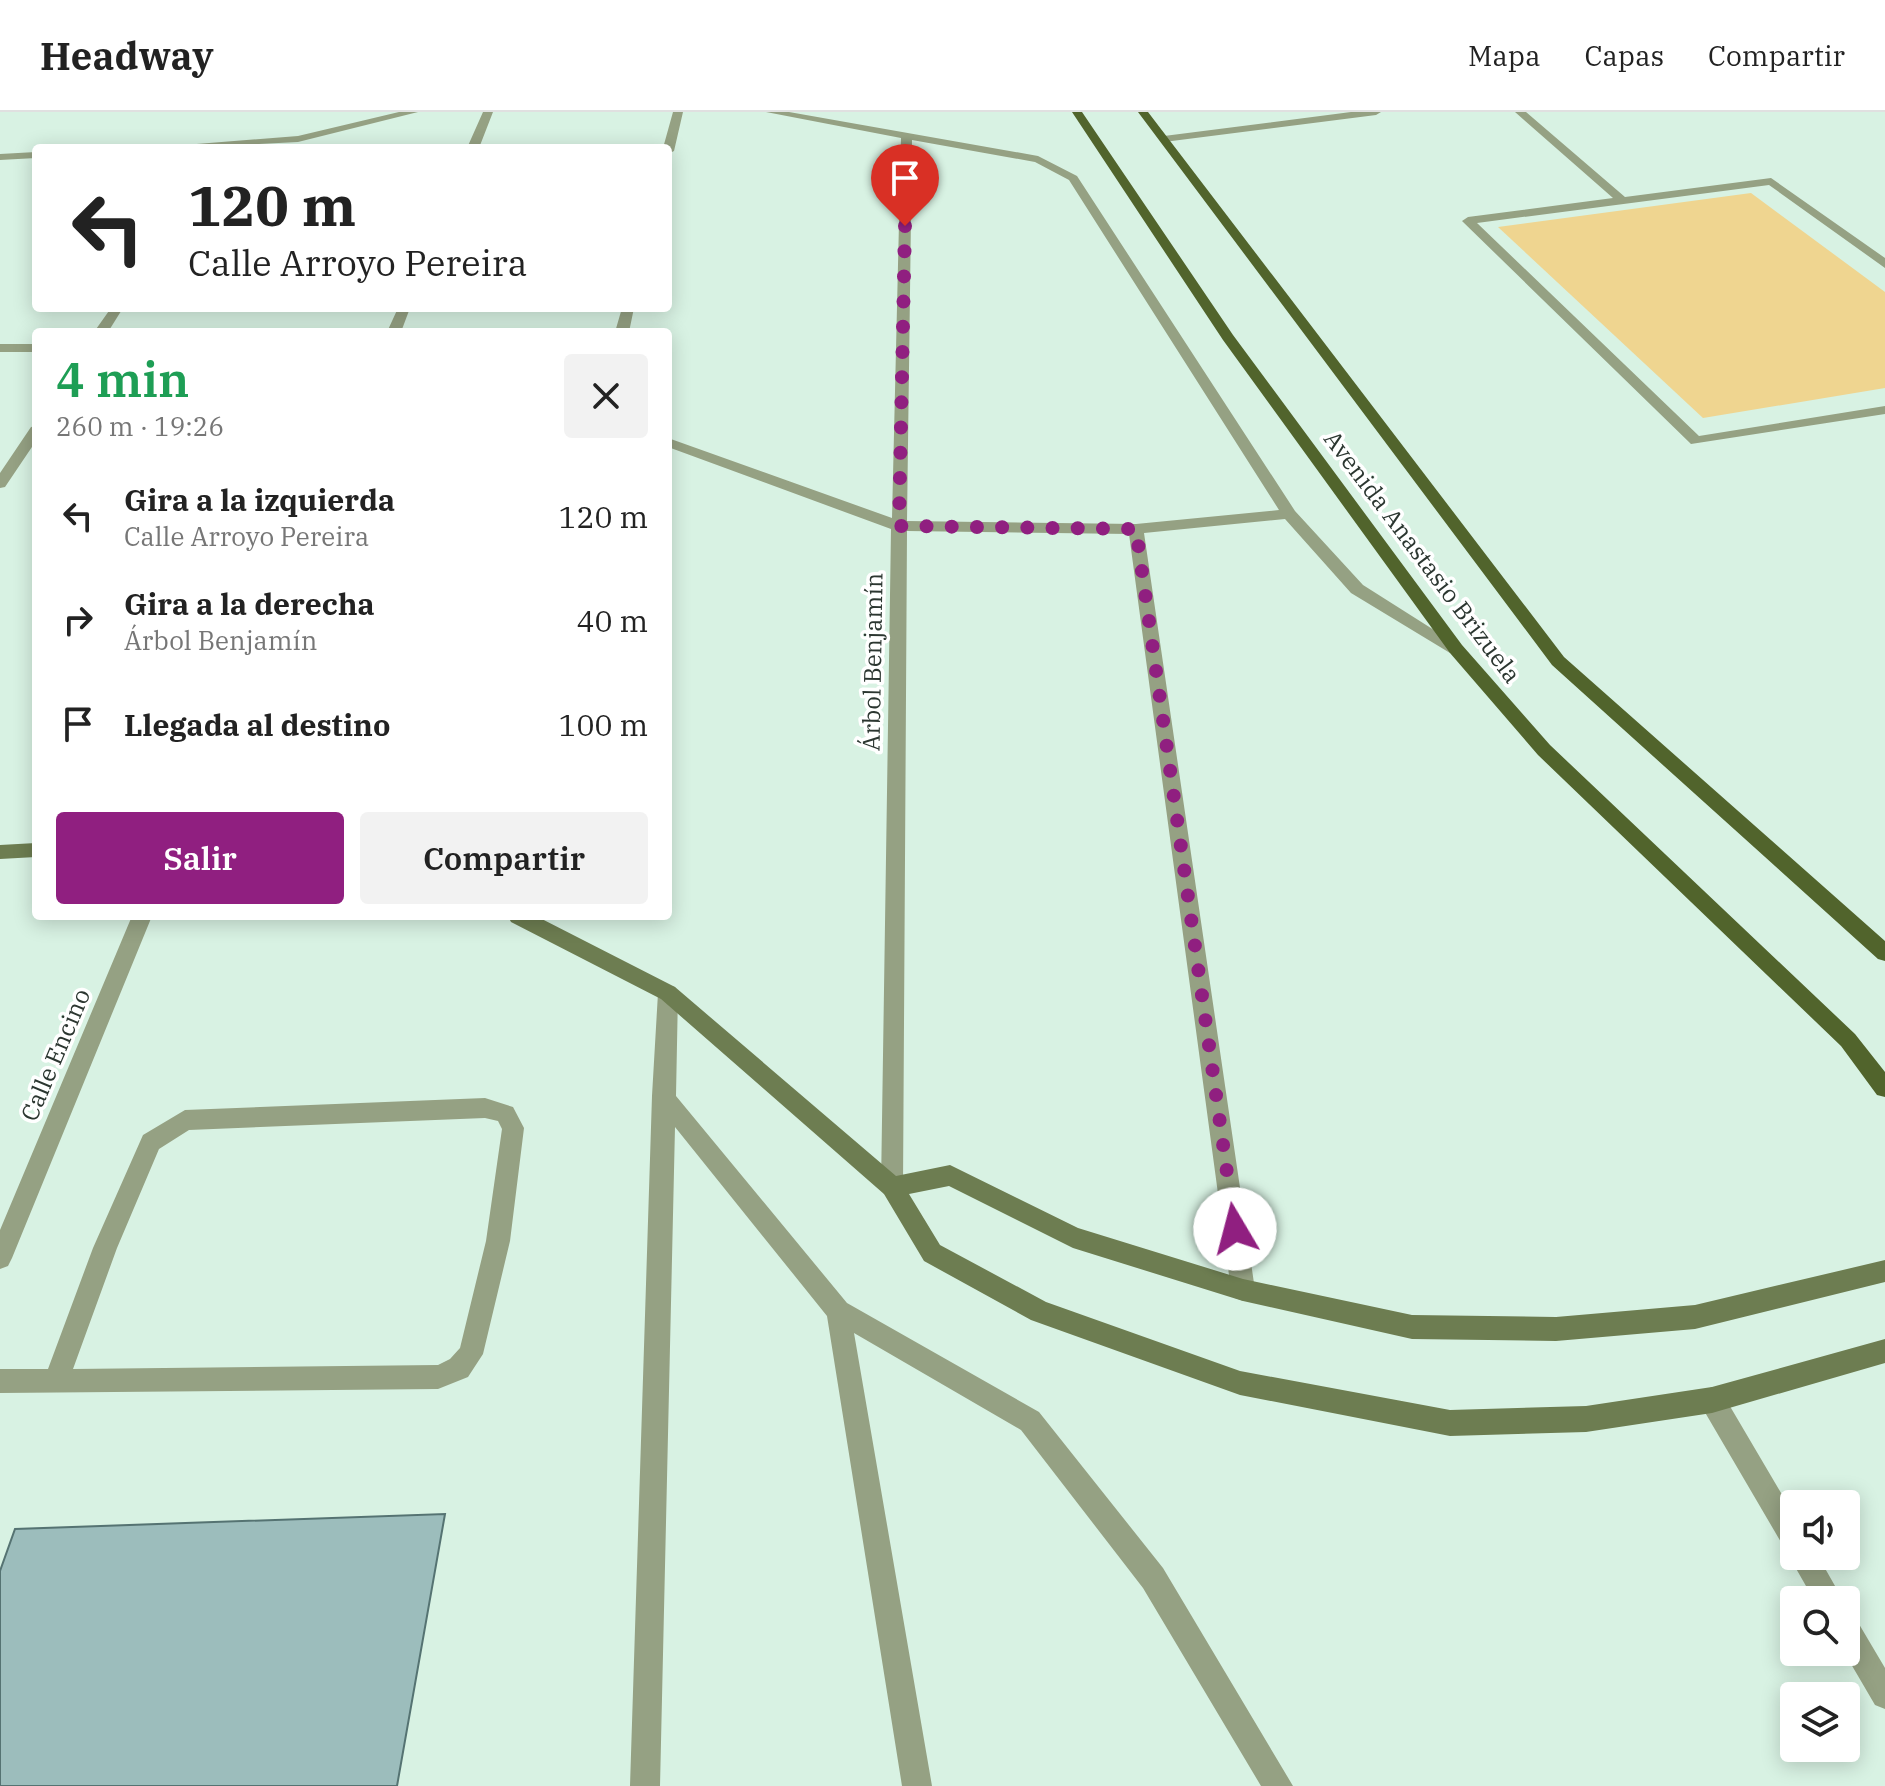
<!DOCTYPE html>
<html lang="es">
<meta charset="utf-8">
<style>
:root{--surface:#fff;--page:#f2f2f2;--text:#222;--muted:#767676;--line:#e0e0e0;--accent:#901f80}
body{margin:0;font-family:"IBM Plex Serif",serif;background:var(--page);color:var(--text);height:100vh;display:flex;flex-direction:column;font-size:30px;white-space:nowrap}
*{box-sizing:border-box;margin:0}
p{font-size:26px;color:var(--muted)}
.icon{flex:none;width:44px;height:44px;fill:none;stroke:currentColor;stroke-width:2;stroke-linecap:round;stroke-linejoin:round}
.map{position:relative;flex:1;overflow:hidden}
.panel{position:absolute;left:32px;top:216px;width:640px;height:592px;display:flex;flex-direction:column;background:var(--surface);border-radius:8px;box-shadow:0 4px 20px #0003}
.panel>*{flex:none}
.top-card{position:absolute;left:32px;top:32px;width:640px;height:168px;border-radius:8px;box-shadow:0 4px 20px #0003;background:#fff;color:var(--text);overflow:hidden}
.buttons{position:absolute;left:1780px;top:1378px;display:grid;gap:16px}
.buttons a{display:grid;place-items:center;width:80px;height:80px;border-radius:8px;background:var(--surface);box-shadow:0 4px 20px #0003;font-size:40px}
.pin{position:absolute;display:grid;place-items:center;width:68px;height:68px;color:#fff;margin:-82px -34px;border-radius:50% 50% 50% 0;rotate:-45deg;box-shadow:0 0 8px #0007}
.pin .icon{rotate:45deg}
.me{position:absolute;width:88px;margin:-44px;rotate:352deg;stroke-linejoin:round;filter:drop-shadow(0 0 6px #0008)}
.turn{display:flex;align-items:center;gap:28px;height:168px;padding:0 24px;font-size:36px}
.turn .icon{width:104px;height:104px;stroke-width:2.5}
.turn b{display:block;font-size:56px;line-height:68px}
.round{display:grid;place-items:center;flex:none;width:84px;height:84px;border-radius:8px;background:var(--page)}
.headline{display:flex;align-items:center;justify-content:space-between;height:136px;padding:0 24px}
h1{font-size:48px;font-weight:600;line-height:60px;color:#1e9e55}
.cta{display:flex;gap:16px;margin-top:auto;padding:16px 24px}
.cta a{flex:1;height:92px;border-radius:8px;background:var(--accent);color:#fff;font-size:32px;font-weight:600;line-height:92px;text-align:center}
.cta a+a{background:var(--page);color:var(--text)}
ul{padding:0;list-style:none}
li{display:flex;align-items:center;gap:24px;height:104px;padding:0 24px}
li div{flex:1}
li b{display:block;font-size:30px}
li em{font-style:normal}
header{display:flex;align-items:center;gap:48px;box-sizing:border-box;height:112px;padding:0 40px;background:var(--surface);border-bottom:2px solid var(--line)}
header strong{font-size:38px}
nav{display:flex;gap:44px;margin-inline-start:auto;font-size:28px}
.map>svg:first-child{display:block}
.green{fill:#efd590}
.building{fill:#9cbdbc;stroke:#557372;stroke-width:2}
.lines{fill:none;stroke-linecap:round;stroke-linejoin:round}
.lane{fill:#95a183;fill-rule:evenodd}
.street{fill:#95a183;fill-rule:evenodd}
.secondary{fill:#6d7d51;fill-rule:evenodd}
.primary{fill:#51642c;fill-rule:evenodd}
.route{stroke:#901f80;stroke-width:14;stroke-dasharray:0 25.2}
.labels{text-anchor:middle;stroke-width:7;stroke-linejoin:round;paint-order:stroke}
.street-label{font-size:24px;fill:#2b3630;stroke:#fff}
</style>
<header>
<strong>Headway</strong>
<nav><a>Mapa</a><a>Capas</a><a>Compartir</a></nav>
</header>
<div class="map">
<svg width="1885" height="1674" viewBox="0 0 1885 1674">
<rect width="100%" height="100%" fill="#d8f2e3"/>
<path class="green" d="M1751,81l134,99v96l-182,30 -205,-191z"/>
<path class="building" d="M445,1402l-48,272h-397v-215l15,-42z"/>
<g class="lines">
<path class="lane" d="M668,873l7,2 3,6 -2,103 171,207 192,109 124,156 130,218h-32l-118,-198 -122,-158 -167,-97 78,453h-30l-75,-470 -152,-189 -15,659h-30l22,-690 6,-103 3,-6z
M485,986l28,9 11,21 -14,113 -27,113 -15,23 -30,12 -438,4v-24h48l45,-121 50,-113 42,-25zM485,1006l13,3 4,8 -16,112 -26,107 -10,11 -12,6 -365,4 44,-121 42,-99 30,-19z"/>
<path class="street" d="M399,0h19l-120,30 -120,6 6,-3 114,-9z
M483,0h10l-14,36h-12z
M673,0h10l-9,39 -6,3v-6h-5z
M766,0h23l249,44 39,20 218,335 68,74 101,64 -2,4h-12l-99,-60 -66,-74 -141,14 111,757 -4,8 -8,3 -8,-3 -4,-8 -102,-756 -222,-3 -4,656 -3,7 -8,3 -8,-3 -3,-7 10,-658 -223,-82v-9l224,80 9,-380zM912,28l123,22 34,18 210,330 -143,14 -229,-3z
M1351,0h30l-5,3 -212,27 -5,-3 5,-3z
M1515,0h11l99,85 146,-19 114,80v10l-116,-83 -292,38 222,213 186,-30v8l-194,30 -229,-223 6,-4 145,-19z
M36,40v6l-36,2v-6z
M111,196h12l-15,24h-14z
M398,196h12l-9,24h-14z
M622,196h12l-5,24h-14z
M0,232h36v8h-36z
M36,314v15l-31,46 -5,1v-15l31,-46z
M132,804h20l-140,342 -4,8 -8,3v-39z
M1712,1275l9,4 73,124v41h24l25,44h-29l-20,-35 -3,-13 -6,-3 -82,-140 -4,-9 4,-9z
M1846,1503l10,4 29,49v41l-10,-4 -31,-53z"/>
<path class="secondary" d="M36,731v14l-36,2v-14z
M508,804h28l139,71 221,189 54,-11 128,63 165,51 169,36 144,2 139,-12 190,-45v22l-190,47 -139,12 -144,-2 -169,-38 -170,-53 -124,-62 -40,8 31,51 106,57 194,69 210,39 136,-4 126,-19 173,-48v24l-173,50 -126,19 -136,4 -210,-41 -209,-75 -107,-59 -40,-67 -223,-195 -150,-77z"/>
<path class="primary" d="M1072,0h10l151,223 229,310 88,100 305,289 30,38v25l-8,-2 -36,-49 -303,-291 -88,-102 -227,-313z
M1138,0h10l416,545 321,284v20l-7,-2 -326,-294z"/>
</g>
<g class="lines">
<path class="route" d="M905,114l-6,300 237,3 99,700"/>
</g>
<g class="labels">
<g class="street-label">
<text transform="translate(1422 445) rotate(53)" y="8">Avenida Anastasio Brizuela</text>
<text transform="translate(873 550) rotate(-89)" y="8">Árbol Benjamín</text>
<text transform="translate(56 943) rotate(-67)" y="8">Calle Encino</text>
</g>
</g>
</svg>
<div class="buttons">
<a><svg class="icon" aria-label="sound" viewBox="0 0 24 24"><path d="M4 9h4l5-4v14l-5-4H4zM17 9q2 3 0 6"/></svg></a>
<a><svg class="icon" aria-label="search" viewBox="0 0 24 24"><circle cx="10" cy="10" r="6"/><path d="M15 15l6 6"/></svg></a>
<a><svg class="icon" aria-label="layers" viewBox="0 0 24 24"><path d="M12 4l9 5-9 5-9-5zM3 14l9 5 9-5"/></svg></a>
</div>
<div class="pin" style="left:905px;top:114px;background:#d93025"><svg class="icon" aria-label="arrive" viewBox="0 0 24 24"><path d="M6 21V4h12l-3 4 3 4H6"/></svg></div>
<svg class="me" style="left:1235px;top:1117px" viewBox="-20 -20 40 40"><circle r="19" fill="#fff"/><path d="M0-13L10 11 0 6-10 11z" fill="#901f80"/></svg>
<div class="top-card">
<div class="turn"><svg class="icon" aria-label="left" viewBox="0 0 24 24"><path d="M17 20v-9H6M10 6l-5 5 5 5"/></svg><div><b>120 m</b>Calle Arroyo Pereira</div></div>
</div>
<section class="panel">
<div class="headline"><div><h1>4 min</h1><p>260 m · 19:26</p></div><a class="round"><svg class="icon" aria-label="close" viewBox="0 0 24 24"><path d="M6 6l12 12M18 6L6 18"/></svg></a></div>
<ul>
<li><svg class="icon" aria-label="left" viewBox="0 0 24 24"><path d="M17 20v-9H6M10 6l-5 5 5 5"/></svg><div><b>Gira a la izquierda</b><p>Calle Arroyo Pereira</p></div><em>120 m</em></li>
<li><svg class="icon" aria-label="right" viewBox="0 0 24 24"><path d="M7 20v-9h11M14 6l5 5-5 5"/></svg><div><b>Gira a la derecha</b><p>Árbol Benjamín</p></div><em>40 m</em></li>
<li><svg class="icon" aria-label="arrive" viewBox="0 0 24 24"><path d="M6 21V4h12l-3 4 3 4H6"/></svg><div><b>Llegada al destino</b></div><em>100 m</em></li>
</ul>
<div class="cta"><a>Salir</a><a>Compartir</a></div>
</section>
</div>
